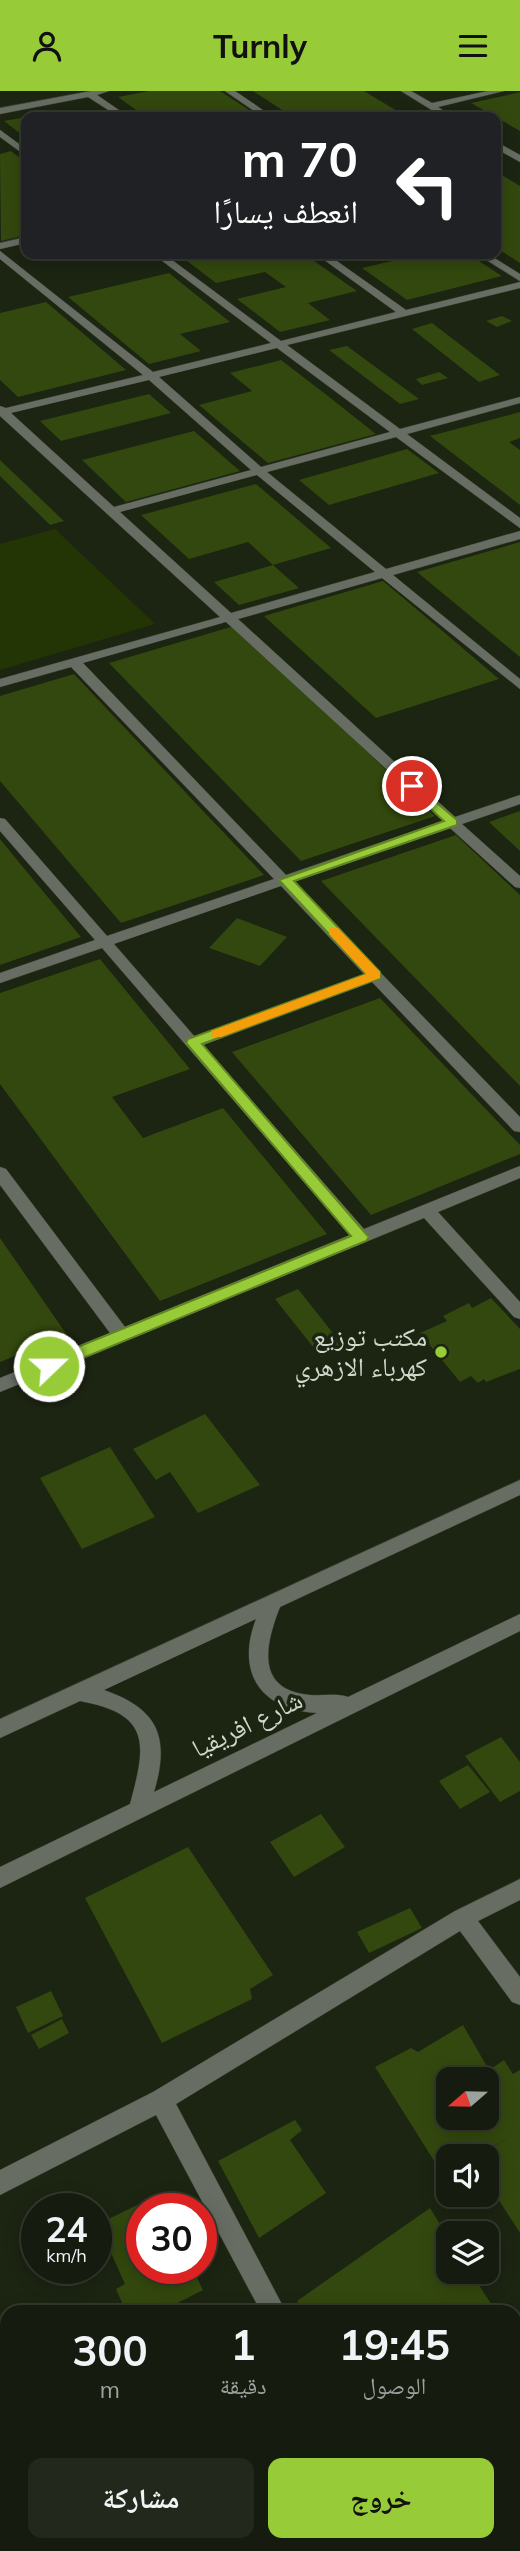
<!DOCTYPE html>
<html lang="ar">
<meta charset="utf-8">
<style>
:root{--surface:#151b0e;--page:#22281c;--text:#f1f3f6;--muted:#9da19e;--line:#34392e;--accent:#97cc38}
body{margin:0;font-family:Mulish,"Noto Naskh Arabic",sans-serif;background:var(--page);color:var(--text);direction:rtl;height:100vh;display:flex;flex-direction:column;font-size:26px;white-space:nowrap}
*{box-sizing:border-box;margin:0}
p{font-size:23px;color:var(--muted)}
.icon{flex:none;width:38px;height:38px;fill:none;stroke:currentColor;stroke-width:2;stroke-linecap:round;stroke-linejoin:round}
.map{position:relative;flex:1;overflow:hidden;direction:ltr}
.sheet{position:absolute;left:0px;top:2214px;width:522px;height:247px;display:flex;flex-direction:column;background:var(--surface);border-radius:21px 21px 0 0;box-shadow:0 4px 18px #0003,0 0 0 2px var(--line);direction:rtl}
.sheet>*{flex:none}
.top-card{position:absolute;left:21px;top:21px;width:480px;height:147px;border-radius:14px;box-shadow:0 4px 18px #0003,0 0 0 2px var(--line);direction:rtl;background:#202124;color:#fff;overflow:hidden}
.needle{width:46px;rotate:250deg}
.fabs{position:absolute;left:436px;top:1976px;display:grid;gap:14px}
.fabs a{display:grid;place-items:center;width:63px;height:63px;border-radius:14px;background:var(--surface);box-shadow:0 4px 18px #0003,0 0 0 2px var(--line);font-size:35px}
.speed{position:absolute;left:21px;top:2102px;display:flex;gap:14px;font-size:35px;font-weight:700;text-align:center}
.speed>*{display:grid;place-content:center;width:91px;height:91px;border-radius:50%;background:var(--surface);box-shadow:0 4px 18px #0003,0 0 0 2px var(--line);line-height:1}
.speed small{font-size:18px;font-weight:400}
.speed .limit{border:10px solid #d22;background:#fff;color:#111}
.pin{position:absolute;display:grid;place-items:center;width:60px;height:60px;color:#fff;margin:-30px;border:4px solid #fff;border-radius:50%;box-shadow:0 2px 7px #0007}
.me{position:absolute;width:77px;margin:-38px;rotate:68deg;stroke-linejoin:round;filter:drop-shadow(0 0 5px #0008)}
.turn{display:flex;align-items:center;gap:24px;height:147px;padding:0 28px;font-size:32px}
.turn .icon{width:91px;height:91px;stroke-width:2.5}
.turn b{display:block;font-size:49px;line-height:60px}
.eta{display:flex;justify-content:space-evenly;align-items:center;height:119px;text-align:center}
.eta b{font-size:42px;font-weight:700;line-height:49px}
.primary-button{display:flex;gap:14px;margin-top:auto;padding:14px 28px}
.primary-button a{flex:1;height:80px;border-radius:14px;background:var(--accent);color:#111;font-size:28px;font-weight:700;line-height:80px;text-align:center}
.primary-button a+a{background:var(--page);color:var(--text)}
header{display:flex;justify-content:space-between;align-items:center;height:91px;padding:0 28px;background:var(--accent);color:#111;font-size:32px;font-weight:700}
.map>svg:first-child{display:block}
.green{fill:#243505}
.building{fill:#33480e;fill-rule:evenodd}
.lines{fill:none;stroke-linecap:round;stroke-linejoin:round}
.minor-casing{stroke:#394130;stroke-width:1}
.minor{fill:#686d64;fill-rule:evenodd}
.route{fill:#97cc38;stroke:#628524;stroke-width:2}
.slow{fill:#f59e0b}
.poi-dot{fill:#97cc38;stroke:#1c2412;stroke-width:2.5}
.labels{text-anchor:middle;stroke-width:7;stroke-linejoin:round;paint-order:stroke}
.poi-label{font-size:26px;fill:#d1d7cb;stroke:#1c2412;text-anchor:end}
.street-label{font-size:26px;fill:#d1d7cb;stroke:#1c2412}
</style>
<header><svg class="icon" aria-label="menu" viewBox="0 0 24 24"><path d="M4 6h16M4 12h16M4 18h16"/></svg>Turnly<svg class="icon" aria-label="person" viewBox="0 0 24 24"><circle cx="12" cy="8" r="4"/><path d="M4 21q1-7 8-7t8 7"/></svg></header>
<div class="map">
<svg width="520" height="2460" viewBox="0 0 520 2460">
<rect width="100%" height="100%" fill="#1c2412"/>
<path class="green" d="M55,438l100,95 -155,46v-126z"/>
<path class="building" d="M149,0h71l40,26h-114l-28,-20z
M253,0h111l43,26h-114z
M520,1v39l-49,-28 41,-9z
M26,26v21l-22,-17z
M11,60l15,12v72l-25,6 -1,-87z
M495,80l25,15v77l-25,-16z
M178,163h126l53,37 -49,12 22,17 -50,12 -43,-33 49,-12 -21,-15 -49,11z
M422,163h46l34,22 -95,24 -45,-32z
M169,182l61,49 -50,12 21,17 -52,13 -81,-67z
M46,211l39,33 41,35 -108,27 -18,-17v-67z
M502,225l10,5 -15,6 -11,-6z
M432,232l68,52 -21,7 -67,-53z
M347,255l72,53 -19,5 -71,-54z
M281,269l47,36 48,38 -108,29 -69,-58 53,-14 -22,-18z
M439,281l9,6 -26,7 -6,-6z
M149,303l22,19 -110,28 -21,-20z
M520,321v26l-11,4 11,8v55l-90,-69z
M194,340l46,40 -114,31 -44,-42z
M407,358l32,24 -110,32 -30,-25z
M0,369l64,61 -14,4 -50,-49z
M256,393l75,64 -58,17 26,23 -60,17 -25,-23 59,-17 -25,-23 -59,17 -48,-44z
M520,451v115l-103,-85z
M383,490l56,47 60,51 -123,39 -112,-102z
M234,535l201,190 -134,45 -192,-198z
M74,583l131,139 59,62 -143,48 -121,-142v-85z
M520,720v40l-31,-29z
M456,744l64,60v191l-199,-205z
M0,748l27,33 54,65 -81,28z
M237,827l50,19 -27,29 -51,-18z
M100,868l90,110 -78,28 31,41 80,-30 104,126 -167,67 -160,-217v-91z
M380,907l140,147v9l-149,61 -139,-163z
M0,1147l67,97 -67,27z
M298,1198l46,58 -23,10 -46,-58z
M491,1207l29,31v40l-34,13 -2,-3 -6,4 -7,-7 -11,6 -40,-49 27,-12 -4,-5 26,-13 3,5z
M205,1323l55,71 -62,28 -28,-41 -14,8 -23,-31z
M110,1356l45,70 -73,32 -42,-71z
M501,1646l19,25v29l-20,11 -35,-46z
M468,1674l22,27 -30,17 -21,-28z
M321,1723l24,33 -51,30 -24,-35z
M188,1756l85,128 -23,14 2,10 -90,44 -77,-145z
M410,1817l12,20 -53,25 -12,-21z
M51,1900l12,25 -35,17 -12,-26z
M62,1928l7,14 -30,16 -8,-14z
M463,1934l26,45 15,-10 9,14 7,-4v163l-34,-53v-24h-8l31,-19 -33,19h-28v16l-5,3 -68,-108 36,-19 7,4zM448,1988h38v38h-38z
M295,2029l7,10 -12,10 36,53 -67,45 -41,-77z
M158,2104l6,14h-22v59h50l11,22 -43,22h-34l-10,-23 9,-5 -27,-60z
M430,2117l18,29v34h22l25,39 -192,2 -6,-11z
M7,2240v117l-7,5v-119z
M7,2384v70h69l3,6h-75l-4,-11v-61z
M208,2454h53l-10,6h-40z"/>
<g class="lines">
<g class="minor-casing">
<path id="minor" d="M91,0h18l-12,4 32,22h-10l-31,-20 -88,17v-6z
M225,0h10l38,26h-10z
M401,0h10l21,12 56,-12h16l-66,16 15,10h-10z
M0,39l26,19v7l-26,-19z
M495,50l25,14v7l-25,-14z
M26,146v6l-26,6v-6z
M0,160l153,121 118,-29 -118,-89h11l117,87 115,-29 -80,-58h11l79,56 114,-28v6l-233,57 113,84 120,-32v6l-113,31 113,84v10l-124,-91 -129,35 119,97 134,-38v8l-127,36 127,104v10l-138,-111 -144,41 217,198 65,-22v9l-58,20 58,52v12l-5,-1 -65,-59 -157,54 227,235v15l-6,-1 -142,-149 -169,63 161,184 156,-63v12l-82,34 82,90v17l-6,-2 -90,-99 -424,174v-14l110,-45 -110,-148v-18l6,2 119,158 225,-92 -248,-287 -102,35v-10l95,-33 -95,-109v-13l5,1 102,117 167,-57 -203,-212 -71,20v-8l220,-62 -220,-201v-10l6,2 137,-33 -143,-116zM277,257l113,84 -129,35 -102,-90zM149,289l102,90 -137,37 -103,-94zM257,384l118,97 -144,41 -111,-101zM226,531l217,199 -157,54 -203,-212zM281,795l83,88 -169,63 -81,-93z
M477,163h11l32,20v7z
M520,1389v15l-240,112c-15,38 -25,83 30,88 13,1 26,-2 38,2l172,-83v17l-520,257v-21l130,-63c16,-59 22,-90 -50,-103l-80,37v-19zM256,1528c-20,52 3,91 61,94l-163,79c16,-54 5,-83 -50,-102z
M520,1788v21l-42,21 42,56v28l-8,-3 -52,-71 -284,173 110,208h-25l-105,-197 -156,80v-25l153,-78 302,-181z
M520,2379v26l-6,3v-27z
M386,2454h56l-2,6h-52z"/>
</g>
<use href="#minor" class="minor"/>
</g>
<path class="route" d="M412,691l45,38v5l-163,56 86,91v6l-178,66 164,190 3,3 -3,4 -312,129h-11l-2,-4 2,-5 308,-125 -165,-193 2,-4 178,-65 -87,-94 165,-59 -36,-33 -2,-2z"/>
<path class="slow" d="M333,836l5,1 42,44v6l-159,59h-10v-6l155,-57 -37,-40v-6z"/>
<circle class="poi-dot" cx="441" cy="1261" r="7"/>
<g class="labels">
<g class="poi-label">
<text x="427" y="1255">مكتب توزيع<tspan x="427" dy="30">كهرباء الازهري</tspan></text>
</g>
<g class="street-label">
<text transform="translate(247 1633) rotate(-26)" y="9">شارع افريقيا</text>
</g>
</g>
</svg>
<div class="fabs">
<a><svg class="needle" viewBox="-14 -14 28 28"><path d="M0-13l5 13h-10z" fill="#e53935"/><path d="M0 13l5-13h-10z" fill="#9da19e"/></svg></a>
<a><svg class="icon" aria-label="sound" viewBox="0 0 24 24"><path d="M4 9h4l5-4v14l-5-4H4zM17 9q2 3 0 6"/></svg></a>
<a><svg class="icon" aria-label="layers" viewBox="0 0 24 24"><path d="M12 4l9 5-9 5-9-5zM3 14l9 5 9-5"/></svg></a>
</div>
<div class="speed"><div>24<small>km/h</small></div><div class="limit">30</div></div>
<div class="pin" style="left:412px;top:695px;background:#d93025"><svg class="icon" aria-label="arrive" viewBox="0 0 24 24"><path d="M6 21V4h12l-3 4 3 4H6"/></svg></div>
<svg class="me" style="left:49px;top:1275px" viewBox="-20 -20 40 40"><circle r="17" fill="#97cc38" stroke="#fff" stroke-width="3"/><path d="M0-11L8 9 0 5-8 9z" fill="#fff"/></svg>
<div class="top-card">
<div class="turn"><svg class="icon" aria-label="left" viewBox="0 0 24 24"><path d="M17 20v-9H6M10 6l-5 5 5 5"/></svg><div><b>70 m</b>انعطف يسارًا</div></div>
</div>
<section class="sheet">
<div class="eta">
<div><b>19:45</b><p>الوصول</p></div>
<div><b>1</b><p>دقيقة</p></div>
<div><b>300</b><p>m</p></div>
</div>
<div class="primary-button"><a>خروج</a><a>مشاركة</a></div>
</section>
</div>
